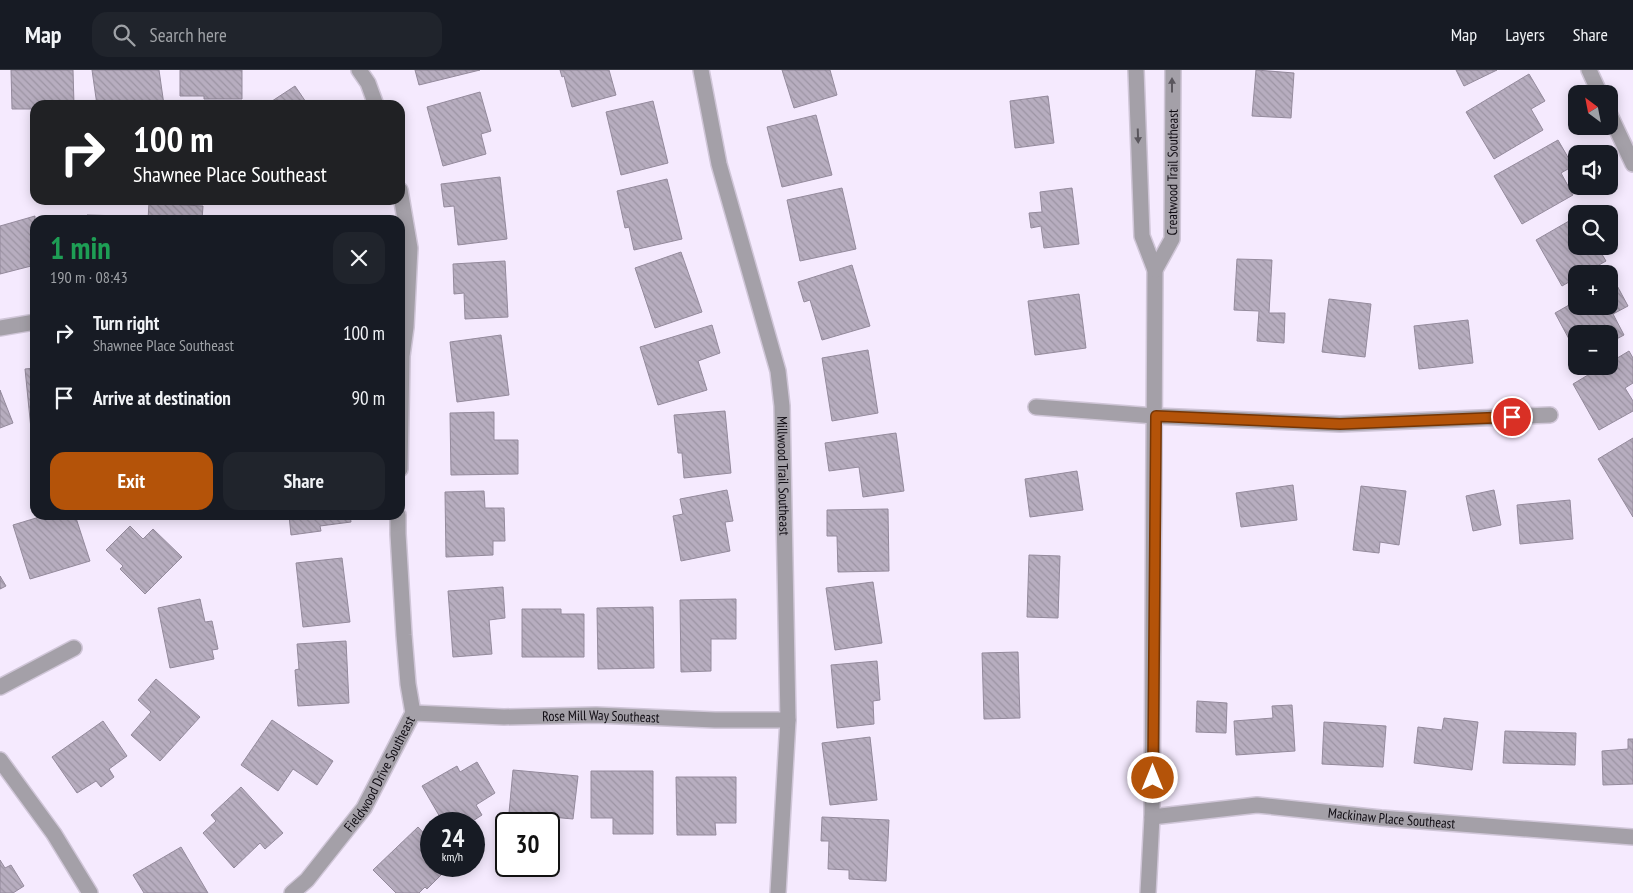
<!DOCTYPE html>
<meta charset="utf-8">
<style>
:root{--surface:#171b24;--page:#20242c;--text:#f1f3f6;--muted:#9ea1a6;--line:#363941;--accent:#b45309}
body{margin:0;font-family:"PT Sans Narrow",sans-serif;background:var(--page);color:var(--text);height:100vh;display:flex;flex-direction:column;font-size:19px;white-space:nowrap}
*{box-sizing:border-box;margin:0}
p{font-size:16px;color:var(--muted)}
.icon{flex:none;width:28px;height:28px;fill:none;stroke:currentColor;stroke-width:2;stroke-linecap:round;stroke-linejoin:round}
.map{position:relative;flex:1;overflow:hidden}
.sheet{position:absolute;left:30px;top:145px;width:375px;height:305px;display:flex;flex-direction:column;background:var(--surface);border-radius:15px;box-shadow:0 2px 12px #0003}
.sheet>*{flex:none}
.banner{position:absolute;left:30px;top:30px;width:375px;height:105px;border-radius:15px;box-shadow:0 2px 12px #0003;background:#202124;color:#fff;overflow:hidden}
.needle{width:32px;rotate:328deg}
.buttons{position:absolute;left:1568px;top:15px;display:grid;gap:10px}
.buttons a{display:grid;place-items:center;width:50px;height:50px;border-radius:10px;background:var(--surface);box-shadow:0 2px 12px #0003;font-size:25px}
.speed{position:absolute;left:420px;top:742px;display:flex;gap:10px;font-size:25px;font-weight:700;text-align:center}
.speed>*{display:grid;place-content:center;width:65px;height:65px;border-radius:50%;background:var(--surface);box-shadow:0 2px 12px #0003;line-height:1}
.speed small{font-size:12px;font-weight:400}
.speed .limit{border:2px solid #111;border-radius:8px;background:#fff;color:#111}
.pin{position:absolute;display:grid;place-items:center;width:42px;height:42px;color:#fff;margin:-21px;border:2px solid #fff;border-radius:50%;box-shadow:0 1px 5px #0007}
.me{position:absolute;width:55px;margin:-28px;rotate:0deg;stroke-linejoin:round;filter:drop-shadow(0 0 4px #0008)}
.turn{display:flex;align-items:center;gap:18px;height:105px;padding:0 20px;font-size:22px}
.turn .icon{width:65px;height:65px;stroke-width:2.5}
.turn b{display:block;font-size:35px;line-height:42px}
.round{display:grid;place-items:center;flex:none;width:52px;height:52px;border-radius:15px;background:var(--page)}
.summary{display:flex;align-items:center;justify-content:space-between;height:85px;padding:0 20px}
h1{font-size:30px;font-weight:800;line-height:38px;color:#1e9e55}
.cta{display:flex;gap:10px;margin-top:auto;padding:10px 20px}
.cta a{flex:1;height:58px;border-radius:15px;background:var(--accent);color:#fff;font-size:20px;font-weight:800;line-height:58px;text-align:center}
.cta a+a{background:var(--page);color:var(--text)}
ul{padding:0;list-style:none}
li{display:flex;align-items:center;gap:15px;height:65px;padding:0 20px}
li div{flex:1}
li b{display:block;font-size:19px}
li em{font-style:normal}
header{display:flex;align-items:center;gap:30px;box-sizing:border-box;height:70px;padding:0 25px;background:var(--surface);border-bottom:1px solid var(--line)}
header strong{font-size:24px}
nav{display:flex;gap:28px;margin-inline-start:auto;font-size:18px}
.search{width:350px;height:45px;background:var(--page);display:flex;align-items:center;gap:12px;box-sizing:border-box;padding:0 18px;border-radius:15px;color:var(--muted);font-size:19px}
.map>svg:first-child{display:block}
.building{fill:url(#building-back-hatch);stroke:#948a9c}
.lines{fill:none;stroke-linecap:round;stroke-linejoin:round}
.minor-casing{stroke:#d0c6d8;stroke-width:18}
.minor{stroke:#a4a0a8;stroke-width:15}
.oneway{fill:#5a565d}
.route-casing{stroke:#753606;stroke-width:12}
.route{stroke:#b45309;stroke-width:9}
.labels{text-anchor:middle;stroke-width:4.5;stroke-linejoin:round;paint-order:stroke}
.street-label{font-size:14px;fill:#0f0b12;stroke:#fdfbff}
</style>
<header>
<strong>Map</strong>
<div class="search"><svg class="icon" aria-label="search" viewBox="0 0 24 24"><circle cx="10" cy="10" r="6"/><path d="M15 15l6 6"/></svg>Search here</div>
<nav><a>Map</a><a>Layers</a><a>Share</a></nav>
</header>
<div class="map">
<svg width="1633" height="823" viewBox="0 0 1633 823">
<defs>
<pattern id="building-back-hatch" width="6" height="6" patternUnits="userSpaceOnUse" patternTransform="scale(1.25)"><rect width="6" height="6" fill="#b7adbf"/><path d="M-1 5l2 2M0 0l6 6M5-1l2 2" fill="none" stroke="#9c94a3"/></pattern>
</defs>
<rect width="100%" height="100%" fill="#f5eafe"/>
<path class="building" d="M11,0h62l1,35h-39v8h-2v-4h-21z
M92,0h67l5,35h-67z
M180,0h62v29h-38v-3h-24z
M415,0h65l-61,15z
M560,0h49l7,25 -44,12 -8,-31 -2,1z
M782,0h48l7,25 -43,13z
M1256,0l38,3 -3,45 -39,-2z
M1456,0h41l-33,16z
M1529,4l16,27 -14,8 12,21 -49,29 -28,-47z
M295,16l13,19h-42z
M480,22l11,39 -10,3 5,20 -43,12 -16,-59z
M1048,26l6,47 -39,5 -5,-47z
M653,31l15,62 -47,12 -15,-63z
M816,45l16,60 -50,12 -15,-60z
M1558,70l15,26 -12,7 12,22 -51,29 -28,-48z
M500,107l7,62 -49,6 -4,-39 -10,1 -3,-23z
M667,109l15,60 -48,11 -5,-23 -4,1 -8,-37z
M842,118l14,61 -56,12 -13,-61z
M1072,118l7,56 -35,4 -3,-22 -10,2 -2,-15 13,-1 -2,-20z
M149,133l54,3 -1,14h-54z
M1595,137l4,7h-16z
M87,145l36,1v4h-61v-2l25,1z
M35,146v49l-35,9v-48z
M1576,147v29h21l9,15 -23,13h-7v4l-14,8 -26,-46z
M681,182l21,60 -47,16 -20,-60z
M1237,189l35,1 -3,53h16l-1,30 -27,-2 2,-30 -25,-1z
M505,191l3,56 -43,2 -1,-26 -10,1 -1,-30z
M852,195l18,61 -48,14 -12,-40 -6,2 -6,-20z
M1614,210l14,26 -15,8 11,21 -15,8v-9h-33v18l-21,-39 21,-12v5h33v-23z
M1079,224l7,54 -51,7 -7,-54z
M1329,229l42,5 -6,53 -43,-5z
M1468,250l5,43 -54,6 -5,-43z
M712,255l8,28 -22,8 9,29 -49,15 -18,-58z
M501,265l8,60 -52,7 -7,-60z
M868,280l10,63 -46,8 -10,-63z
M1629,281l4,7v25l-8,5 8,13v10l-34,19 -26,-46 30,-18h6v-3z
M35,298v61h-4l-6,-60z
M0,320l13,33 -13,5z
M725,341l6,62 -47,5 -2,-25h-4l-4,-38z
M494,342v28h24v34l-67,1 -1,-62z
M896,363l8,58 -41,6 -4,-30 -30,4 -4,-28z
M1633,368v79l-35,-58z
M1077,401l6,39 -53,7 -5,-38z
M1293,415l4,35 -56,7 -5,-34z
M1361,416l45,5 -7,54 -19,-3 -1,11 -26,-3z
M727,420l6,31 -8,1 5,29 -49,10 -8,-45 10,-2 -3,-15z
M1494,420l7,35 -28,6 -7,-35z
M484,421l1,17h19l1,33h-12v14l-47,2 -1,-65z
M1570,430l3,39 -53,5 -3,-39z
M888,439l1,62 -51,1 -1,-36h-10v-26z
M46,445h29l15,46 -60,18 -17,-54z
M289,445h61l1,7 -31,4 1,5 -30,4z
M130,456l13,13 10,-10 29,28 -37,37 -25,-25 3,-3 -17,-16z
M1029,485l31,1 -2,62 -31,-1z
M342,488l8,64 -47,5 -7,-64z
M0,506l6,10 -6,3z
M873,512l9,61 -47,7 -9,-62z
M503,517l2,31 -16,2 3,34 -39,3 -5,-66z
M200,529l5,23 7,-1 6,28 -6,1 2,9 -44,9 -12,-60z
M736,529v40h-25v32l-30,1 -1,-72z
M653,537l1,61 -56,1 -1,-61z
M522,539h39v5h23v43h-62z
M346,571l3,62 -51,3 -3,-36 4,-1 -2,-25z
M1018,582l2,66 -36,1 -2,-66z
M877,591l3,39 -7,1 1,23 -37,4 -6,-63z
M156,609l44,38 -40,44 -29,-26 20,-23 -13,-12z
M1197,631l30,2 -1,30 -30,-1z
M1292,635l3,46 -59,4 -2,-34 39,-3 -1,-12z
M1444,648l34,4 -6,48 -58,-7 4,-36 24,3z
M272,650l61,41 -16,24 -24,-16 -15,22 -37,-26z
M103,651l24,35 -18,13 5,8 -13,10 -5,-6 -19,12 -25,-36z
M1324,652l62,4 -3,41 -61,-3z
M1505,661l71,2 -1,32 -72,-2z
M870,667l7,63 -47,5 -8,-62z
M1628,669h5v45l-30,1 -1,-34 26,-2z
M477,692l18,31 -19,12 6,10 -14,9 -4,-7 -11,7h-9l-22,-38 35,-20 3,6z
M513,700l65,6 -5,43 -64,-6z
M591,701h62v63h-40v-16h-22z
M676,707h60v46h-21l1,12h-39z
M241,717l42,46 -18,16 -5,-6 -26,25 -31,-35 13,-12 -5,-6z
M822,747l67,3 -3,61 -37,-2v-9l-21,-1 1,-28h-8z
M418,757l13,14v25h19l-23,23 -2,-2 -6,6h-23l-23,-23z
M181,777l27,46h-64l-11,-18z
M0,790l5,8 6,-3 13,21 -11,7h-13z"/>
<g class="lines">
<g class="minor-casing">
<g id="minor">
<path d="M359,0l9,13 8,22"/>
<path id="s1" d="M701,0l18,94 59,207 4,35 6,314 -10,173"/>
<path d="M1136,0l6,166 13,34 -3,547 -4,76"/>
<path d="M1589,0l11,24"/>
<path d="M1609,43l24,51"/>
<path d="M400,120l10,58 -4,79 -4,29 -2,113"/>
<path id="s2" d="M1155,200l17,-31 1,-169"/>
<path d="M0,258l35,-6"/>
<path d="M1036,337l119,9 185,8 210,-9"/>
<path d="M0,617l74,-39"/>
<path id="s3" d="M413,643l91,4 92,-2 119,5h73"/>
<path d="M0,690l54,74 36,59"/>
<path id="s4" d="M1152,747l105,-12 124,13 252,19"/>
<path id="s5" d="M292,823l15,-13 57,-72 49,-95 -5,-29 -4,-49 -6,-101v-19"/>
</g>
</g>
<use href="#minor" class="minor"/>
</g>
<defs><path id="oneway-solid" d="M-6-.8H1V-3.2L6.5 0L1 3.2V.8H-6Z" transform="scale(1.25)"/></defs>
<g class="oneway">
<use href="#oneway-solid" transform="translate(1172 15) rotate(-90)"/>
<use href="#oneway-solid" transform="translate(1138 66) rotate(88)"/>
</g>
<g class="lines">
<g class="route-casing">
<path id="route" d="M1153,708l3,-362 184,8 172,-7"/>
</g>
<use href="#route" class="route"/>
</g>
<g class="labels">
<g class="street-label">
<text dy="5" stroke="none"><textPath href="#s2" startOffset="102">Creatwood Trail Southeast</textPath></text>
<text dy="5" stroke="none"><textPath href="#s1" startOffset="416">Millwood Trail Southeast</textPath></text>
<text dy="5" stroke="none"><textPath href="#s3" startOffset="188">Rose Mill Way Southeast</textPath></text>
<text dy="5" stroke="none"><textPath href="#s5" startOffset="149">Fieldwood Drive Southeast</textPath></text>
<text dy="5" stroke="none"><textPath href="#s4" startOffset="241">Mackinaw Place Southeast</textPath></text>
</g>
</g>
</svg>
<div class="buttons">
<a><svg class="needle" viewBox="-14 -14 28 28"><path d="M0-13l5 13h-10z" fill="#e53935"/><path d="M0 13l5-13h-10z" fill="#9ea1a6"/></svg></a>
<a><svg class="icon" aria-label="sound" viewBox="0 0 24 24"><path d="M4 9h4l5-4v14l-5-4H4zM17 9q2 3 0 6"/></svg></a>
<a><svg class="icon" aria-label="search" viewBox="0 0 24 24"><circle cx="10" cy="10" r="6"/><path d="M15 15l6 6"/></svg></a>
<a>+</a>
<a>−</a>
</div>
<div class="speed"><div>24<small>km/h</small></div><div class="limit">30</div></div>
<div class="pin" style="left:1512px;top:347px;background:#d93025"><svg class="icon" aria-label="arrive" viewBox="0 0 24 24"><path d="M6 21V4h12l-3 4 3 4H6"/></svg></div>
<svg class="me" style="left:1153px;top:708px" viewBox="-20 -20 40 40"><circle r="17" fill="#b45309" stroke="#fff" stroke-width="3"/><path d="M0-11L8 9 0 5-8 9z" fill="#fff"/></svg>
<div class="banner">
<div class="turn"><svg class="icon" aria-label="right" viewBox="0 0 24 24"><path d="M7 20v-9h11M14 6l5 5-5 5"/></svg><div><b>100 m</b>Shawnee Place Southeast</div></div>
</div>
<section class="sheet">
<div class="summary"><div><h1>1 min</h1><p>190 m · 08:43</p></div><a class="round"><svg class="icon" aria-label="close" viewBox="0 0 24 24"><path d="M6 6l12 12M18 6L6 18"/></svg></a></div>
<ul>
<li><svg class="icon" aria-label="right" viewBox="0 0 24 24"><path d="M7 20v-9h11M14 6l5 5-5 5"/></svg><div><b>Turn right</b><p>Shawnee Place Southeast</p></div><em>100 m</em></li>
<li><svg class="icon" aria-label="arrive" viewBox="0 0 24 24"><path d="M6 21V4h12l-3 4 3 4H6"/></svg><div><b>Arrive at destination</b></div><em>90 m</em></li>
</ul>
<div class="cta"><a>Exit</a><a>Share</a></div>
</section>
</div>
